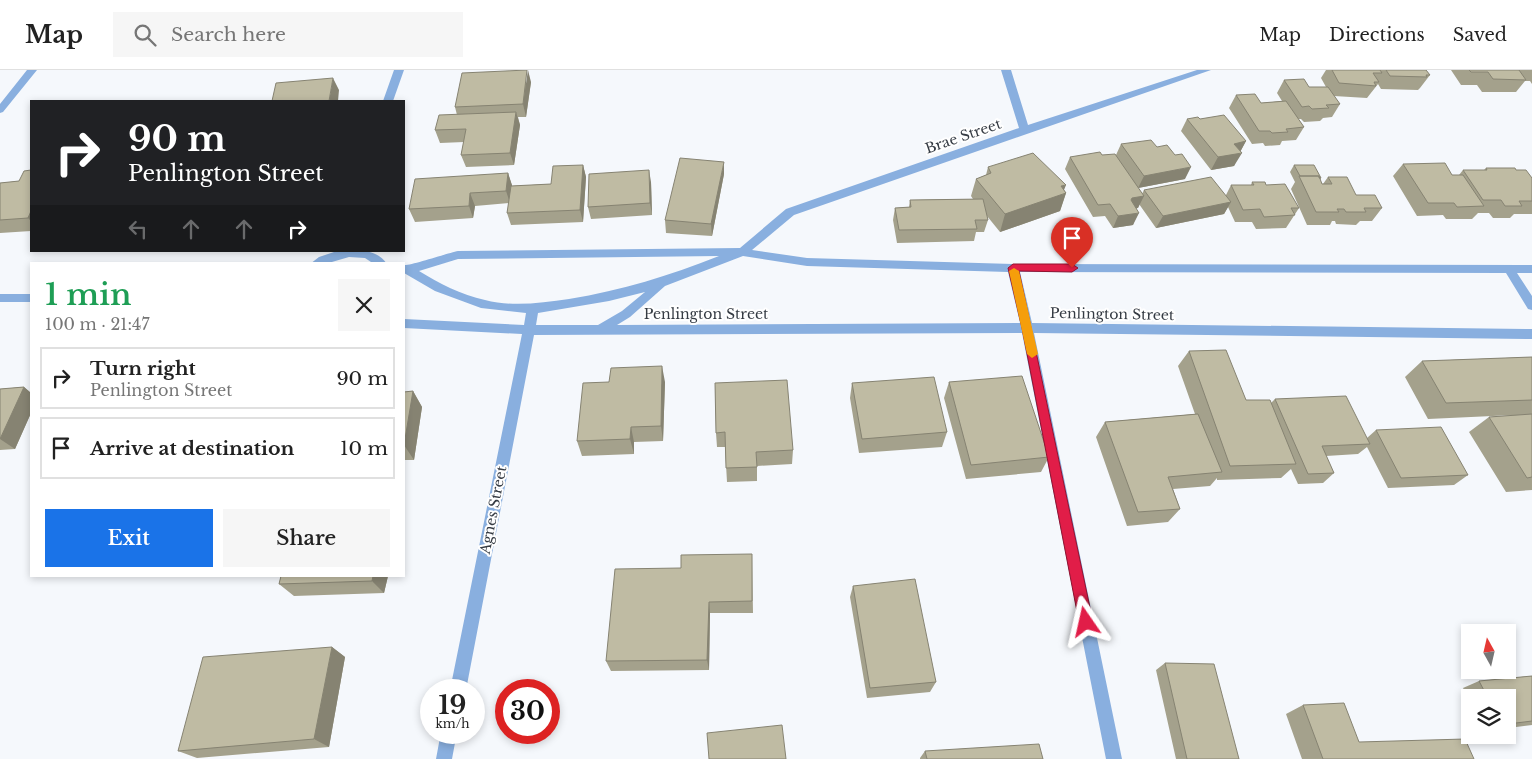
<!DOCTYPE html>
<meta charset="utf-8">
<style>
:root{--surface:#fff;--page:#f6f6f6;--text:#222;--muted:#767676;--line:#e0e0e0;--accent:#1a73e8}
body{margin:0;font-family:"Libre Baskerville",serif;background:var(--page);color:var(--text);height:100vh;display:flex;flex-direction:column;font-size:19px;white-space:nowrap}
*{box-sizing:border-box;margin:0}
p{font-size:16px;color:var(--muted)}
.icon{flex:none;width:28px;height:28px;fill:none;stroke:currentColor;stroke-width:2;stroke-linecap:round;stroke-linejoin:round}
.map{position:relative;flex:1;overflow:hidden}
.drawer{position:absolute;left:30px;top:192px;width:375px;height:315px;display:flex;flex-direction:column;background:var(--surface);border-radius:0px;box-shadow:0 2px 8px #0003}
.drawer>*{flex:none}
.top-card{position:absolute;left:30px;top:30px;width:375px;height:152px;border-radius:0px;box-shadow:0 2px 8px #0003;background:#202124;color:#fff;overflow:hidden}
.needle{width:32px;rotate:352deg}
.fabs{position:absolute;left:1461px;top:554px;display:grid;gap:10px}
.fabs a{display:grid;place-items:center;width:55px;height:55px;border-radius:0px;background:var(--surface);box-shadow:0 2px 8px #0003;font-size:25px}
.speed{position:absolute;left:420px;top:609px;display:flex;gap:10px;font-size:25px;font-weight:700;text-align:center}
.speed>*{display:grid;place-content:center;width:65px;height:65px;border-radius:50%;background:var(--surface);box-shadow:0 2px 8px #0003;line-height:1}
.speed small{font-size:12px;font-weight:400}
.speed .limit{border:8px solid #d22;background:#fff;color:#111}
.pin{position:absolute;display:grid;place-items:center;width:42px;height:42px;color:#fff;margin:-51px -21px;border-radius:50% 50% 50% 0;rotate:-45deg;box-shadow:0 0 5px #0007}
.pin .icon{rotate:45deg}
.me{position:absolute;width:55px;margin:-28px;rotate:349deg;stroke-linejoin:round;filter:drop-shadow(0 0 4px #0008)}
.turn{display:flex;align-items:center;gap:18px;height:105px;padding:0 15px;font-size:22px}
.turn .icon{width:65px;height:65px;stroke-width:2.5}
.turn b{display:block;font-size:35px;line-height:42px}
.lanes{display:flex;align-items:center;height:48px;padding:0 15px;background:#0003;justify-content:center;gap:25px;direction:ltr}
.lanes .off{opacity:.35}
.round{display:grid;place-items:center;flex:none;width:52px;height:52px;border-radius:0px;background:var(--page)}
.summary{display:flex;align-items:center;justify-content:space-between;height:85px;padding:0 15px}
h1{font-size:30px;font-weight:600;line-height:38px;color:#1e9e55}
.cta{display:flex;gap:10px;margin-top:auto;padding:10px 15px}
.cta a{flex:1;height:58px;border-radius:0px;background:var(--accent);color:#fff;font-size:20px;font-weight:600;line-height:58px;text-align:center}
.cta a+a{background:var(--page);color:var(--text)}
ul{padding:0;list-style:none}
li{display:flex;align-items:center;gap:15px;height:62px;margin:0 10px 8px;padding:0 5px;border:2px solid var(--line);border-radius:0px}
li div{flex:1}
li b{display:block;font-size:19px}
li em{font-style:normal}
header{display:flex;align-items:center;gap:30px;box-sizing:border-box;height:70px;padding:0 25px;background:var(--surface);border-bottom:1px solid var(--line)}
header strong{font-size:24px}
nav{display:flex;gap:28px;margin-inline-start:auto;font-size:18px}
.search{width:350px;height:45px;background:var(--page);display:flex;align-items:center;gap:12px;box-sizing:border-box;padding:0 18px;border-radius:0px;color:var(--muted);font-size:19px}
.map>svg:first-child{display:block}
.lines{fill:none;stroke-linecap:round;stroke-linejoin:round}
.minor{fill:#89afdf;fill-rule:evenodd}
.wall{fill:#a4a18c}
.shaded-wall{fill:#868372}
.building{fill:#bfbba3;stroke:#868372}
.route{fill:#e11d48;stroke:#92132f}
.slow{fill:#f59e0b}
.labels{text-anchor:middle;stroke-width:4;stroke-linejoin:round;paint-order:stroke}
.street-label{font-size:14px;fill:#353b43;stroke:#fff}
</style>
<header>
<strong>Map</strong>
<div class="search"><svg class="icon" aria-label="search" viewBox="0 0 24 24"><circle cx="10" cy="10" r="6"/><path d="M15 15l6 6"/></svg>Search here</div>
<nav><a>Map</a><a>Directions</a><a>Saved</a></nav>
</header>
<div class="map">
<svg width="1532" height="689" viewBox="0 0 1532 689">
<rect width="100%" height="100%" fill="#f5f8fc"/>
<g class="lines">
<path class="minor" d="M27,0h10l-34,42 -3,1v-9z
M394,0h10l-11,31h-10z
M1001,0h10l17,55 169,-55h14l-417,145 -42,35 55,8 206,6 519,1v8h-15l15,23v14l-4,-1 -22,-36 -486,-1 12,51 500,6v10l-498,-6 88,426h-16l-84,-426 -488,2 -68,355h-16l72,-356 -118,-6v-9l120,6 2,-12 -45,-5 -46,-17 -31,-18v-8c6,1 44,-12 54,-14l282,-3 46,-39 233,-81zM719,186c-51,20 -96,34 -150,43 -28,4 -57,8 -84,1 -24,-5 -46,-17 -66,-29l39,-12zM743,186l64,10 201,6 12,51 -403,2 13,-8 35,-31zM645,222l-23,19 -24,14h-62l2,-12 71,-12z
M337,181c17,0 39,-4 50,13h-13l-9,-6 -16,-1 -24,7h-15l9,-7z
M0,224h31v8h-31z
M441,662h16l-5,27h-16z"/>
</g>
<path class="wall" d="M1326,0h100l4,5 -10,13 -2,2 -37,-1 -3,-5 -11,14 -33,-2 6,8 -8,13 -9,1 -3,3 -16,1 -3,-3h-3l6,8 -8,13 -14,1 -2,4 -15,1 -2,-3 -11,1 -23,-36 7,-13 25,8 21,-2 -5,-8 7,-13 25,7h17l-5,-9z
M1451,0h81v14l-2,-3h-5l-9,11h-34l-5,-7h-16z
M531,12l-5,35h-8l2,8 -6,40 -48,2 -5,-12 3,-13 -24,1 -5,-13 22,-15 -2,-8z
M1187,49h13l46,22 -6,11 -6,14 -23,4 -30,-39z
M1121,74l36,3 28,32 -47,9 4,6 2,-4 82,5 5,-10h20l1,-3 14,3 33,23 -13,20 -30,1 -4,-7h-17l-7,-15 -4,7 -68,14 -17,-24 -1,4h-1l-4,17 -20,3 -8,-12 -12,1 -28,-48 5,-12 46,-2z
M1403,94l49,11h7l4,-5h21l2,-2 30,2 16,8v36h-18l-4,4h-17l-4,-5h-11l-6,6h-26l-3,-4 -26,1 -24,-40z
M583,95l3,12 -3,45 -72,3 -4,-12 2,-10 -34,3 -2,12 -58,4 -6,-13 99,-36 4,13 39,-2z
M1294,95l27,13 -1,2 2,4h1l5,-7 28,18 26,13 -10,13h-12l-4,4 -20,-1 -1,-3h-3l-2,4h-23l-16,-36 4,-7 -5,-10z
M988,97l76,23 2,3 -6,18 -60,21 -13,-16 1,4 -4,12h-8l-2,9 -77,2 -4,-23 2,-12 14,-1 1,-7 63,-1 -2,-3 5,-17 10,-4z
M31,100v61l-31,2v-50l19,-2z
M724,104l-12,62 -46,-3 -1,-13z
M651,112l1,33 -61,4 -3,-12z
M1189,281l57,49 25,3 4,-4 92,39 9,-8 92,45 -14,10 -66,3 -21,-41 -9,7 -32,2 8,17 -11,10 -25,1 -7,-15 -10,9 -64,2v-2l-7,8 -37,3 7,20 -12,13 -41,4 -31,-89 9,-15 90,-8 -17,-48z
M1532,287v133l-26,2 -37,-60 20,-15 25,-2 -86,4 -23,-42 17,-16z
M665,312l-2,59 -29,1v12l-52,2 -5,-15z
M949,312l100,75 -8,15 -75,7 -22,-81z
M715,313l78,67 -1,14 -35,2v15l-30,1 -2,-35h-8l-1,-14z
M852,313l95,49 -5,15 -83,6 -9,-55z
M24,317l7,6v20l-16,36 -15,1v-61z
M413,321l9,16 -8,53h-10v-68z
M752,484l1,59h-43l-1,57 -98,1 -5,-10 75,-93z
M281,506h107l-4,17 -90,3 -15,-12z
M853,516l83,96 -6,10 -63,6 -17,-101z
M332,577l13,10 -16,90 -132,11 -19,-7z
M1165,593l74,96h-63l-20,-89z
M1532,606v49l-24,3v-30h-38v3l-7,-13 16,-7z
M1303,635l56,37 115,17h-172l-16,-45z
M925,681l118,8h-123v-1z"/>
<path class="shaded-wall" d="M528,0l3,12 -5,35 -3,-13z
M333,8l6,12 -1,11h-9z
M516,42l4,13 -6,40 -4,-12z
M1246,71l-7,13 3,-1 -8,13 -23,4 7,-13 16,-13z
M724,92v12l-12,62 -1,-12z
M583,95l3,12 -3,45 -3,-12z
M1191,97l-6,12 -47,9 6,-12z
M649,100l2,12 1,33 -2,-12z
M508,103l4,12 -2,18 -4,-12z
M1066,115l-4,10 4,-2 -6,18 -60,21 5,-18 56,-28z
M470,123l5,13 -2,12 -4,-12z
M1144,126l-6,12 -12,2 6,-12z
M1231,132l-7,12 -68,14 7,-12z
M31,141v10l-3,-3z
M1139,143l-6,12 -20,3 5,-12z
M662,296l3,16 -2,59 -2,-15z
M24,317l7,6v20l-16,36 -15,-10z
M413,321l9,16 -8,53 -10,-15z
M631,357l3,15v12l-4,-15z
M373,506h15l-4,17 -12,-12z
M709,532l1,11 -1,57 -2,-10z
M332,577l13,10 -16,90 -15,-8z"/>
<path class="building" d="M527,0l-4,34 -68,3 7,-34z
M1332,0h48l2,3h-9l6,9h-5l2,4 -37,-3z
M1386,0h40l4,5h-4l1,2 -37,-1z
M1469,0h50l7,10 -33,-1 -5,-7h-17z
M333,8l-4,23h-57l4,-18z
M1304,9l5,8h19l12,17 -14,1 3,3 -17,1 -3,-3 -7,1 -18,-27z
M1255,24l6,9 25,-2 18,26 -18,2 2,3 -16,1 -2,-2h-11l-23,-36z
M516,42l-6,41 -49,2 5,-26 -31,1 4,-15z
M1224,45l22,26 -12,3 8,9 -24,4 -31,-38 11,-2 2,2z
M1151,70l6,7 10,-2 8,10 7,-1 9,13 -47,9 -23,-32z
M1100,82l2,3 13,-1 29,42 -12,2 -1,2 8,13 -21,3 -8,-12 -12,1 -28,-48z
M1033,83l33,32 -5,1 5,7 -61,21 -29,-35 15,-6 -3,-6z
M680,88l44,4 -13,62 -46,-4z
M1445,93l7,12h11l21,31 -27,1 -3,-4h-26l-25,-39z
M583,95l-3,45 -73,3 4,-27 40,-2 2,-18z
M1294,95h20l7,13h-2v-2h-19z
M1486,98h29l1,2h10l6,8v23h-13l3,5h-17l-4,-6h-18l-20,-30h24z
M31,100v41l-3,7 -28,2v-37l19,-2 5,-10z
M649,100l1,33 -62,4 1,-33z
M508,103l-2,18 -36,2 -1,13 -60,3 6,-30z
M1299,106h20l3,8h10l-4,-7h19l9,18h19l7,13h-18l2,4h-20l-2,-3h-7l2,3h-23z
M1211,107l20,25 -68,14 -19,-26z
M1252,112h13l1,3 19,-1 14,24h-8l4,7 -31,2 -4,-8 -17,1 -12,-25h23z
M983,129l5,21h-13l2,9 -78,1 -4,-22 16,-1 -1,-7z
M1226,280l20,50h24l26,64 -66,2 -41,-115z
M1532,287v43l-86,3 -24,-42z
M662,296l-1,60 -30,1 -1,12 -53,2 6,-58 26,-1 2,-14z
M1022,306l27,81 -78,8 -22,-83z
M934,307l13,55 -85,7 -10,-56z
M787,310l6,70 -37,2 1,15 -31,1 -1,-36 -9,1 -1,-50z
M24,317l-24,52v-50z
M413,321l-9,54v-53z
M1346,326l24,48 -48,2 12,27 -26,1 -33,-75z
M1198,344l24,58 -54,5 12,32 -42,3 -33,-90z
M1532,344v63l-5,1 -38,-61z
M1441,357l27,48 -67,3 -25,-48z
M752,484v47l-43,1 -2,58 -101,1 9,-92 66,-1v-13z
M281,506h92l-1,5 -93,3z
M915,509l21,103 -66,6 -17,-102z
M332,577l-18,92 -136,12 25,-94z
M1165,593l49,1 25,95h-52z
M1532,606v45l-24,3v-26h-20l-9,-17z
M1344,633l15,39 106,-3 9,20h-151l-20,-54z
M782,655l4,34h-77l-2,-26z
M1039,674l4,15h-116l-2,-8z"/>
<path class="route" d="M1013,194h59l6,4 -6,4 -53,-1 74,351 -2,4 -5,2 -5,-2 -2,-4 -57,-294 -14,-60z"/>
<path class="slow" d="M1014,198l5,3 19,83 -6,4 -5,-4 -18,-83z"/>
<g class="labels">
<g class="street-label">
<text transform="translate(963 66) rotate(-19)" y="5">Brae Street</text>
<text x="706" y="249">Penlington Street</text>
<text transform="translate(1112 244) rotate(1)" y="5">Penlington Street</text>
<text transform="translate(493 440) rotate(-79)" y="5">Agnes Street</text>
</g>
</g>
</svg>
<div class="fabs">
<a><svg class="needle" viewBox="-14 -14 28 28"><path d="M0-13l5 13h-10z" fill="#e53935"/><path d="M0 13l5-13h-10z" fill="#767676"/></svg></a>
<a><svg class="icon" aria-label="layers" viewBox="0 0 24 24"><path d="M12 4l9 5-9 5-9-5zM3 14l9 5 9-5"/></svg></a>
</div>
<div class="speed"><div>19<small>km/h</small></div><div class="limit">30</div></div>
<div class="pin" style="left:1072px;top:198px;background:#d93025"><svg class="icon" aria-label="arrive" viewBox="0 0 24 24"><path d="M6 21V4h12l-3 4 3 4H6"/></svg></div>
<svg class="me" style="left:1086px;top:552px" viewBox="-20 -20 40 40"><path d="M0-17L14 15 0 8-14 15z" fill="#e11d48" stroke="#fff" stroke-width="4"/></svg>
<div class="top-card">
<div class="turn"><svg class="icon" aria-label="right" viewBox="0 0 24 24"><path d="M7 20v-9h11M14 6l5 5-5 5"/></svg><div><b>90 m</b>Penlington Street</div></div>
<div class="lanes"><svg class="icon off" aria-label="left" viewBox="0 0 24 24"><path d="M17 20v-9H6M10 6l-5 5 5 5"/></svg><svg class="icon off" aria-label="ahead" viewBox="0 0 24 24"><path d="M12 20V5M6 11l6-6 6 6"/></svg><svg class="icon off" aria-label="ahead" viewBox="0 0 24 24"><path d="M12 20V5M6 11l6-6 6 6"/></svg><svg class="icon" aria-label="right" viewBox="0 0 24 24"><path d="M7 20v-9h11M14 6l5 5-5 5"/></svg></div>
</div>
<section class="drawer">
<div class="summary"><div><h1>1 min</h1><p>100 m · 21:47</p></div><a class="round"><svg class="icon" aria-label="close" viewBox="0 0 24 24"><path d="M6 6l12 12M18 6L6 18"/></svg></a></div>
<ul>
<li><svg class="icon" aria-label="right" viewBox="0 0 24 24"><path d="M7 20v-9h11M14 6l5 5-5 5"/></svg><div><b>Turn right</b><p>Penlington Street</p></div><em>90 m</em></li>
<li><svg class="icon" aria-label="arrive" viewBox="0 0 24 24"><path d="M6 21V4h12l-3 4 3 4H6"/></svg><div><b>Arrive at destination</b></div><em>10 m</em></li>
</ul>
<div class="cta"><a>Exit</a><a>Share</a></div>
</section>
</div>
